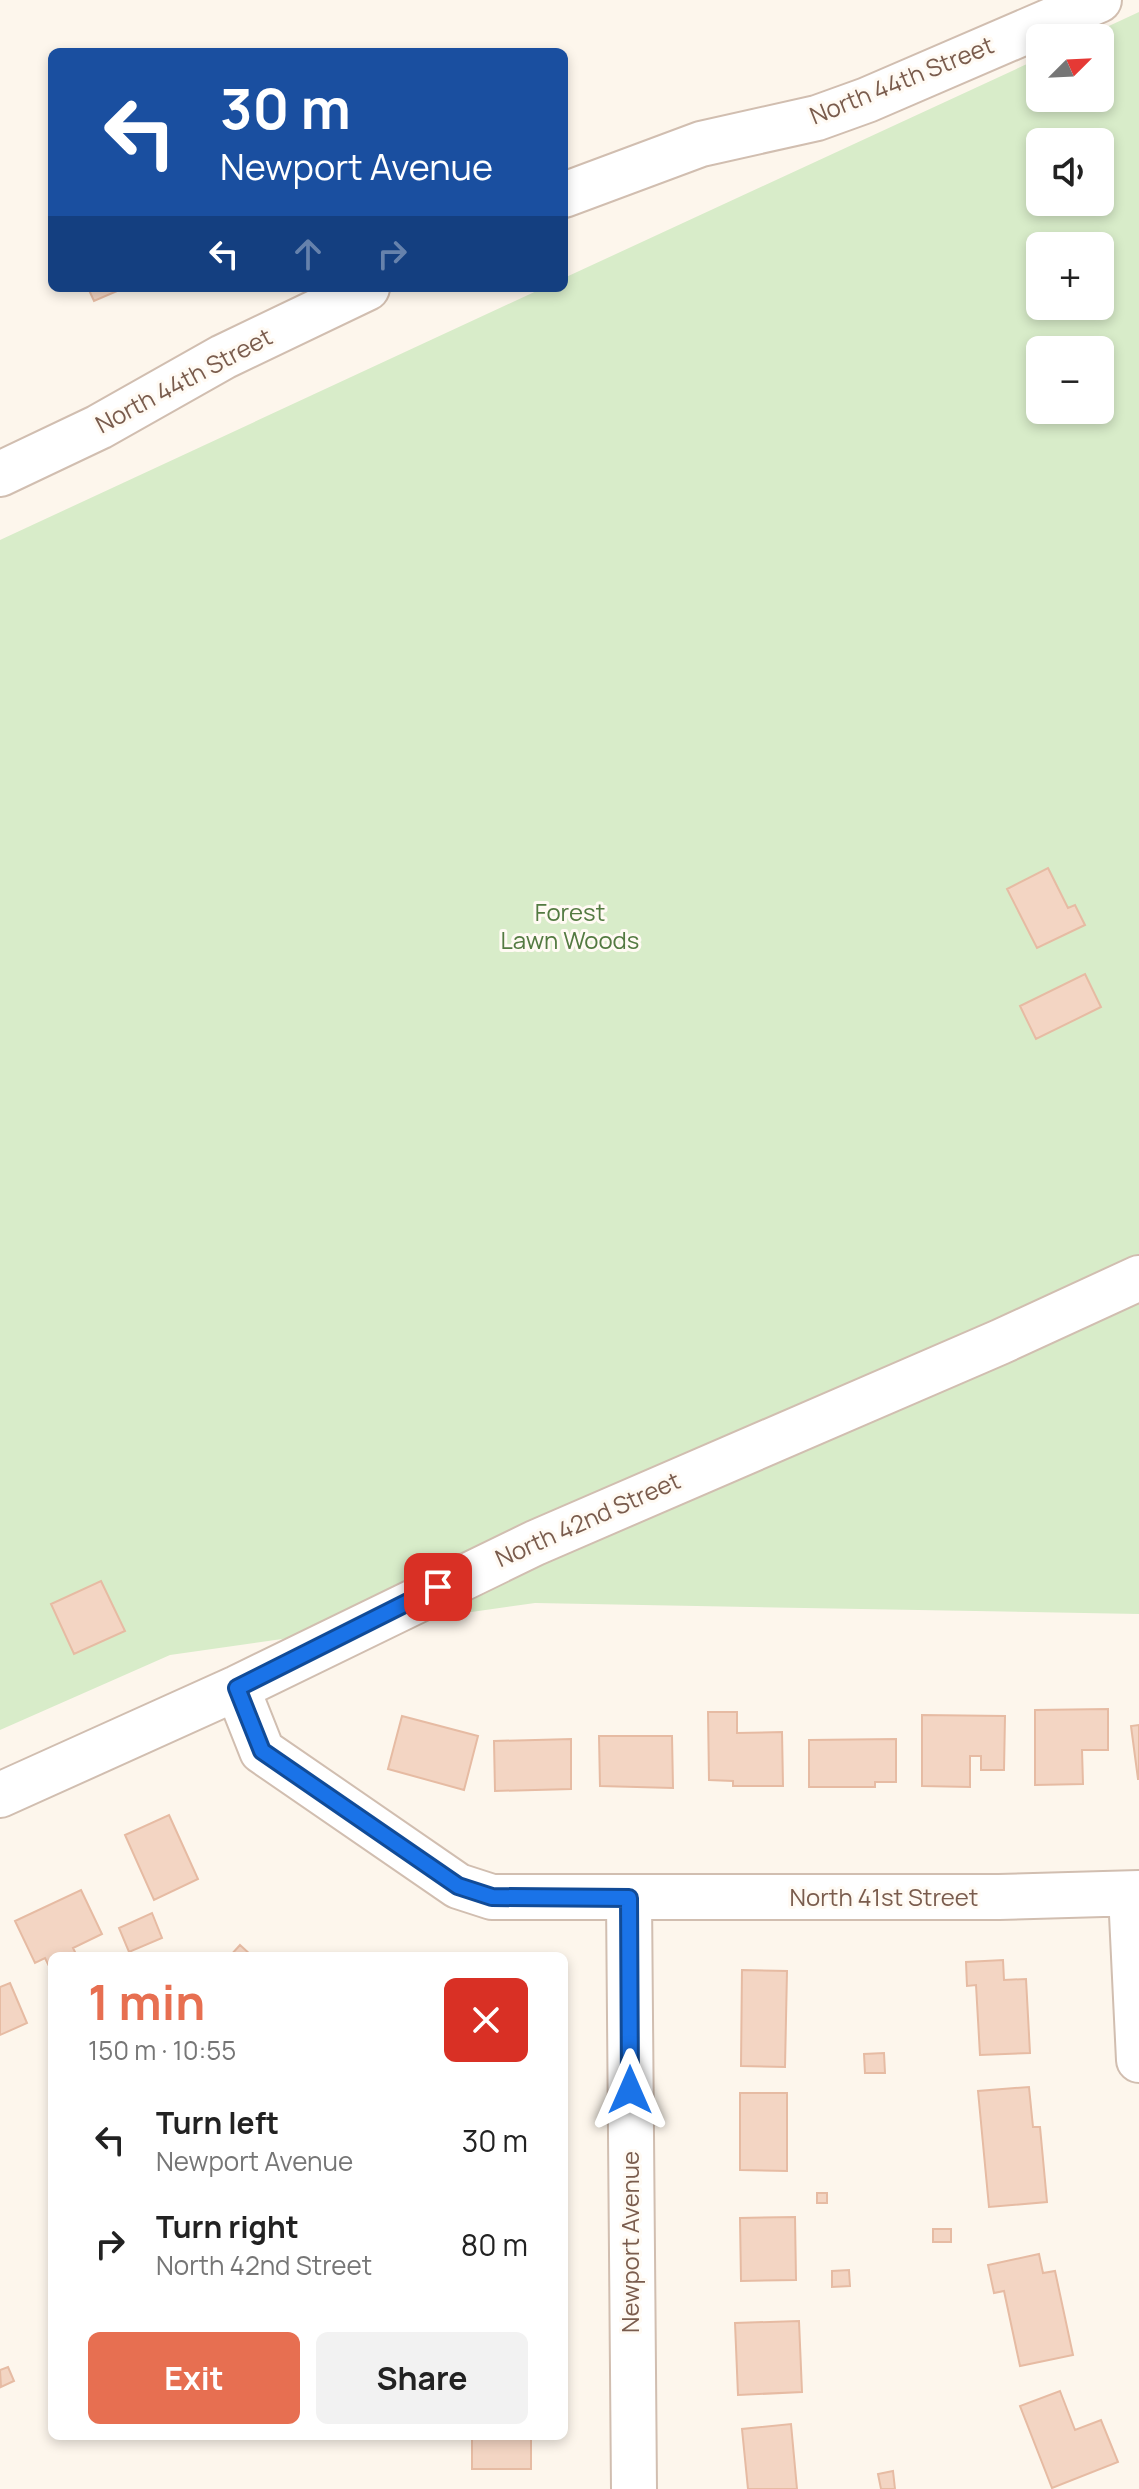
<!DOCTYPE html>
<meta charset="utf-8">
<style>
:root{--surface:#fff;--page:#f2f2f2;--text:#222;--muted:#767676;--accent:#e76f51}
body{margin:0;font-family:Manrope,sans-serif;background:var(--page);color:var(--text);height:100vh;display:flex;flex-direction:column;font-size:30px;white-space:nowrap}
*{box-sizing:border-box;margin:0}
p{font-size:26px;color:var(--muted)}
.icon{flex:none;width:44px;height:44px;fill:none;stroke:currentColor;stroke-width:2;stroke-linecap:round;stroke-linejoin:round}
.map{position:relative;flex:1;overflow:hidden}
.sheet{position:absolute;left:48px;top:1952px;width:520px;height:488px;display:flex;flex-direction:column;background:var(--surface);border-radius:12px;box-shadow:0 4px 12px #0003}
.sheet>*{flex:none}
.top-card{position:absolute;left:48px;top:48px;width:520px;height:244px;border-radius:12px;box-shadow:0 4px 12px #0003;background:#1a4fa0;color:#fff;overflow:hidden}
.needle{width:52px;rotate:66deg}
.buttons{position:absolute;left:1026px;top:24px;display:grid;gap:16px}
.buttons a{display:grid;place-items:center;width:88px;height:88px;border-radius:12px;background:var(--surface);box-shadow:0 4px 12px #0003;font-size:40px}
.pin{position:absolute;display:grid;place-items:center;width:68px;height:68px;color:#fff;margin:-34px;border-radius:16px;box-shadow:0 4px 12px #0006}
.me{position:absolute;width:88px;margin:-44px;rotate:0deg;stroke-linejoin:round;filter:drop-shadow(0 0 6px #0008)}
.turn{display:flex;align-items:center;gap:28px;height:168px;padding:0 40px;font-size:36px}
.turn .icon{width:104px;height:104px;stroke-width:2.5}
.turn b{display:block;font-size:56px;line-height:68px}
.lanes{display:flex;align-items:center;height:76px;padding:0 40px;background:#0003;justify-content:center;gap:40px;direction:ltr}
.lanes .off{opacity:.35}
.round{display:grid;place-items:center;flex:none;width:84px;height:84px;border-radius:12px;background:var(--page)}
.summary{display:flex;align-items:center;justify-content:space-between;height:136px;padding:0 40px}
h1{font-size:48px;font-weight:700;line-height:60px;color:var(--accent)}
.action{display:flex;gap:16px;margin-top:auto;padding:16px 40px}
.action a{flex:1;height:92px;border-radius:12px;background:var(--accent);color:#fff;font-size:32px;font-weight:700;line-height:92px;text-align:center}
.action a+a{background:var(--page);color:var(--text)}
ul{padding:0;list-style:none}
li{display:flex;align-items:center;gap:24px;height:104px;padding:0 40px}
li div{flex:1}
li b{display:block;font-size:30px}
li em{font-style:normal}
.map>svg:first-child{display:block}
.green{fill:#d8ecc9;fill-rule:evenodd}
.building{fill:#f3d5c3;stroke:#e6bba3;stroke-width:2}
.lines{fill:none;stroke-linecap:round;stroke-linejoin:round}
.minor-casing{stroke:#d1beb0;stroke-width:48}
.minor{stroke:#fff;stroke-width:44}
.route-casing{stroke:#114b97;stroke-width:20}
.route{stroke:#1a73e8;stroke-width:14}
.labels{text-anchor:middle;stroke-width:6;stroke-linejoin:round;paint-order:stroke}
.street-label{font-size:24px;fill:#7a5c4d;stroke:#fffaf3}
.park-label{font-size:24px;fill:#537a41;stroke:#fffaf3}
</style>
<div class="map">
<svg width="1139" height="2489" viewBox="0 0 1139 2489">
<rect width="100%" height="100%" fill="#fdf6ec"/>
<path class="green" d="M1139,12v1602l-604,-11 -365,52 -170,75v-1190l543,-252h21v-10l476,-220v40h60v-60h-17zM1040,142h60v60h-60zM1040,246h60v60h-60zM1040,350h60v60h-60z"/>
<path class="building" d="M88,288h36l-30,13z
M1048,868l20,40 7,-3 10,20 -48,23 -30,-59z
M1085,974l16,33 -65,32 -16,-33z
M101,1581l24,50 -51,23 -23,-50z
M1108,1709v41h-26l1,34 -48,1v-75z
M708,1712h29v21l45,-1 1,54h-50v-5l-24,-1z
M922,1715l83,1 -1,54h-23v-14h-11v31l-48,-1z
M402,1716l76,20 -14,54 -76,-21z
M1139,1725v54h-1l-7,-53z
M599,1736h73l1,52 -73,-2z
M571,1739v50l-76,2 -1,-50z
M896,1739v43h-21v5h-66v-47z
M169,1815l29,64 -44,21 -29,-65z
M81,1890l21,44 -29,14 4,8h-25v16l-7,-14 -10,5 -20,-42z
M152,1913l10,25 -33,14 -10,-24z
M240,1945l12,11h-22z
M1003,1960l1,20 22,-1 4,74 -50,2 -4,-70 -9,1 -1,-24z
M742,1970l45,1 -2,96 -44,-1z
M10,1983l17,40 -27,12v-48z
M884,2053l1,20h-20l-1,-19z
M1029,2087l4,40h7l7,75 -58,5 -11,-116z
M740,2093h47v78l-47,-1z
M817,2193h10v10h-10z
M795,2217l1,63 -55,1 -1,-63z
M933,2229h18v13h-18z
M1039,2254l4,19 12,-2 18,84 -53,11 -16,-75 -10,2 -6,-28z
M849,2270l1,16 -18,1v-16z
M799,2321l3,71 -64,3 -3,-72z
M8,2367l6,14 -13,6 -1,-17z
M1060,2391l15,39 26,-10 17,42 -66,26 -32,-82z
M791,2424l6,65h-49l-6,-60z
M472,2436h59v33h-59z
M893,2471l2,18h-14l-3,-15z"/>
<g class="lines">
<g class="minor-casing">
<path id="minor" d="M564,195l137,-51 116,-26 50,-18 232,-100
M0,474l99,-47 124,-70 144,-69
M237,1688l25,63 196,135 34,11h507l140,-4
M0,1795l237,-107 298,-145 465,-201 139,-64
M1131,1894l8,166
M629,1898l5,591"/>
</g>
<use href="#minor" class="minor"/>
</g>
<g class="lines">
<g class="route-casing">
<path id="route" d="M438,1587l-201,101 25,63 196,135 34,11 137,1 1,192"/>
</g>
<use href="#route" class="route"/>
</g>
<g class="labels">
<g class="street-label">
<text transform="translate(902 81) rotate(-22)" y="8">North 44th Street</text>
<text transform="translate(184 381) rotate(-28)" y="8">North 44th Street</text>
<text transform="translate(588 1520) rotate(-24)" y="8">North 42nd Street</text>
<text x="884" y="1906">North 41st Street</text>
<text transform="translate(631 2242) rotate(-90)" y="8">Newport Avenue</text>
</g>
<g class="park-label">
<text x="570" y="921">Forest<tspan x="570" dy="28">Lawn Woods</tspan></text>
</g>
</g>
</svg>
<div class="buttons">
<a><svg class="needle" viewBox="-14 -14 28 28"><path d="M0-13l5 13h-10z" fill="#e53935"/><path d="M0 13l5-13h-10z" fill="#767676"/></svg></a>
<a><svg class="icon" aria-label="sound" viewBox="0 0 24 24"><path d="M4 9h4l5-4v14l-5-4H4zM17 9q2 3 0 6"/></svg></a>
<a>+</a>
<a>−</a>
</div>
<div class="pin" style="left:438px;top:1587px;background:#d93025"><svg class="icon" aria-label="arrive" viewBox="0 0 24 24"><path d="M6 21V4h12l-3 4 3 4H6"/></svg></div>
<svg class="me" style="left:630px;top:2090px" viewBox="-20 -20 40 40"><path d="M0-17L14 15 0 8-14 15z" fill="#1a73e8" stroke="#fff" stroke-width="4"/></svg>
<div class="top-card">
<div class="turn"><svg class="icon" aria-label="left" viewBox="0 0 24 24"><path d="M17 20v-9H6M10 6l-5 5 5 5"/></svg><div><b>30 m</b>Newport Avenue</div></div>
<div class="lanes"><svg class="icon" aria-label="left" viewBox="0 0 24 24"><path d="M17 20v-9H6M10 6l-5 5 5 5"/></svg><svg class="icon off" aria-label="ahead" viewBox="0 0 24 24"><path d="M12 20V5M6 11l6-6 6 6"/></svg><svg class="icon off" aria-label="right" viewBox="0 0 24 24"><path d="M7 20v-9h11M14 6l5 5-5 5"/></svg></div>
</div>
<section class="sheet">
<div class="summary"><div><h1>1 min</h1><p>150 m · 10:55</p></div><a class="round" style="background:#d93025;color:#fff"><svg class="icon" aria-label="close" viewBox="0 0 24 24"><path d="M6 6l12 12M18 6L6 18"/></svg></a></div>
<ul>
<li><svg class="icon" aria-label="left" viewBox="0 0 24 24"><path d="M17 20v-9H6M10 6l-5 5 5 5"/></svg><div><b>Turn left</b><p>Newport Avenue</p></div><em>30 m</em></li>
<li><svg class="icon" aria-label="right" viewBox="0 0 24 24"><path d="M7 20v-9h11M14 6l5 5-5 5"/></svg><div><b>Turn right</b><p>North 42nd Street</p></div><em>80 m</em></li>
</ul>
<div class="action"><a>Exit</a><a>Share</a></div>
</section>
</div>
